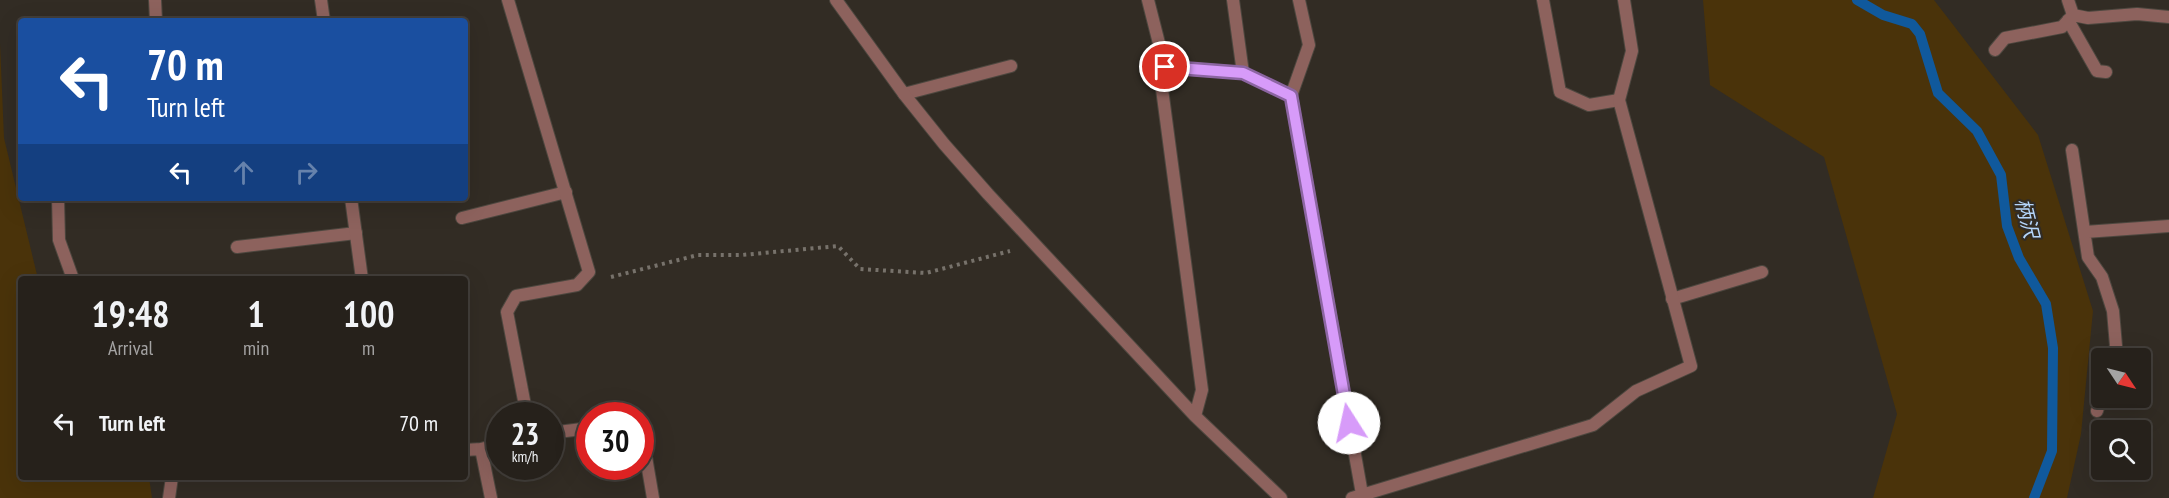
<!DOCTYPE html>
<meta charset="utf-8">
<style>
:root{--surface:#26211b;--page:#322e28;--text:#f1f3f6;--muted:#a4a3a3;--line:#423e3a}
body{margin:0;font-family:"PT Sans Narrow","Noto Sans JP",sans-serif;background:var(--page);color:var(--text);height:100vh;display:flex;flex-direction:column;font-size:22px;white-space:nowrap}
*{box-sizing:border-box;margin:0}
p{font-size:20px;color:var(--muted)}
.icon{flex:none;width:33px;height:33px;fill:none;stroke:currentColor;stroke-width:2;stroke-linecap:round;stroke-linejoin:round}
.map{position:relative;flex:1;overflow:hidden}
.drawer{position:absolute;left:18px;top:276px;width:450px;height:204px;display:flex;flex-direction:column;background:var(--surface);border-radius:6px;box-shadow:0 6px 24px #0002,0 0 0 2px var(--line)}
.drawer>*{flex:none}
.top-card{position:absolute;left:18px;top:18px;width:450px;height:183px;border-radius:6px;box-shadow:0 6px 24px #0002,0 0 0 2px var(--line);background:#1a4fa0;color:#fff;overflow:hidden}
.needle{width:39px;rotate:125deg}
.buttons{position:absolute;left:2091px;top:348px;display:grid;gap:12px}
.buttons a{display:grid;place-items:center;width:60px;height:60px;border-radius:6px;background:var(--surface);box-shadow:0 6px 24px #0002,0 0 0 2px var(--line);font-size:30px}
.speed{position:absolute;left:486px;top:402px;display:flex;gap:12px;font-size:30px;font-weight:700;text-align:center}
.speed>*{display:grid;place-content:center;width:78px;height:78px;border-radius:50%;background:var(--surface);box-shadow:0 6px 24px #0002,0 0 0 2px var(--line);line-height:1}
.speed small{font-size:15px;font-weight:400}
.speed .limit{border:9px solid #d22;background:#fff;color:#111}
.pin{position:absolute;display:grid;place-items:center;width:51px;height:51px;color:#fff;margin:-26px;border:3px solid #fff;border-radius:50%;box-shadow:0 2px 6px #0007}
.me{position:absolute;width:66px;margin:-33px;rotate:350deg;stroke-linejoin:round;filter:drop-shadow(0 0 4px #0008)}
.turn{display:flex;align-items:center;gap:21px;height:126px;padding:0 30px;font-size:27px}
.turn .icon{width:78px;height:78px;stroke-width:2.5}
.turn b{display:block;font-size:42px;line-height:51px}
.lanes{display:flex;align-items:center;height:57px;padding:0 30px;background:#0003;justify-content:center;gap:30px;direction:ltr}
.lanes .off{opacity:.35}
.eta{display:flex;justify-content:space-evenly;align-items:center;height:102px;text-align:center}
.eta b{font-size:36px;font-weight:600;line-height:42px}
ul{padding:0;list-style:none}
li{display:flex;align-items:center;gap:18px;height:90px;padding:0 30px}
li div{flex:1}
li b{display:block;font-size:22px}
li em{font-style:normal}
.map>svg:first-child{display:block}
.green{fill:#4a330a}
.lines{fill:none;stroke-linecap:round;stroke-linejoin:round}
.stream{stroke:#10599c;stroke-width:10}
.service-casing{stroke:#4d473f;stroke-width:14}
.minor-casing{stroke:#4d473f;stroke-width:14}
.path{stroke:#77726b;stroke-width:4;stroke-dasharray:3 4.5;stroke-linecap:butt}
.service{stroke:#8d625d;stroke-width:12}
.minor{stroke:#8d625d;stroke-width:12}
.route-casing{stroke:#8c65a2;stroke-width:15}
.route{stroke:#d79bf9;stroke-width:10}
.labels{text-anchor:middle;stroke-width:4.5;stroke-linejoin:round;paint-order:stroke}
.water-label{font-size:20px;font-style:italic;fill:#b5d6fb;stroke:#322c24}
</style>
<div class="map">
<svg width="2169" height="498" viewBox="0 0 2169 498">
<rect width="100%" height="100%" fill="#322c24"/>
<path class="green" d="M1703,0h231l104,135 55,176 -12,123 -14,64h-194l24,-84 -73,-257 -114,-72z
M0,43l4,95 34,141h-17v198h128l3,21h-152z"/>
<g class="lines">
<path class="stream" d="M1857,0l26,15 29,9 8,10 18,59 39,38 24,44 6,51 12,32 27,46 7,44 -1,103 -18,47"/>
<g class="service-casing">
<path id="service" d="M1543,0l17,92 29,13 30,-5
M904,94l107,-28
M462,218l104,-26
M237,247l119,-14
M1672,299l90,-27"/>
</g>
<g class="minor-casing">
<path id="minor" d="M155,0l1,21
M321,0l3,21
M508,0l81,272 -12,13 -61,11 -9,16 20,104
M836,0l68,94 40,50 44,50 207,222 86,82
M1148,0l17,67 -3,22 40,301 -7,26
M1233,0l10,73
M1299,0l10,45 -18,51 71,398
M2068,0l5,15 15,3 49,-4 32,3
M2068,20l29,51 9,1
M1995,50l10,-12 57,-11 11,-12
M1165,67l78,6 48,23
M2072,150l16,107 14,20 11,34 3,35 -4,12
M58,198l1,42 14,39
M351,198l11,81
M2085,232l84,-6
M2097,411l5,-18
M640,422l13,76
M550,433l40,-5
M481,449l10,49
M465,450l16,-1 19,-5
M169,498l3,-21
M1352,498l241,-73 43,-34 55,-25 -72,-266 13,-49 -8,-51"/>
</g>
<path class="path" d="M611,277l87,-22h44l96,-9 22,23 66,4 84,-22"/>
<use href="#service" class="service"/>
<use href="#minor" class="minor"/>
</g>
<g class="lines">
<g class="route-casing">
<path id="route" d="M1165,67l78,6 48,23 58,327"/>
</g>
<use href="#route" class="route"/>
</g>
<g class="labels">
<g class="water-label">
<text transform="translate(2027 218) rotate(76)" y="7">柄沢</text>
</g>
</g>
</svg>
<div class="buttons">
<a><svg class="needle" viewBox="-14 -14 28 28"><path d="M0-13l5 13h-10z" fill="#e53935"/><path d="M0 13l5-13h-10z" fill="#a4a3a3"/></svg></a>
<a><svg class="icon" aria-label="search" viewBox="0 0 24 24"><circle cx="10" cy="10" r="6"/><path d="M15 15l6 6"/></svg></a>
</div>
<div class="speed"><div>23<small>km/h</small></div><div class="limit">30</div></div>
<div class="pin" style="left:1165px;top:67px;background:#d93025"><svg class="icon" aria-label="arrive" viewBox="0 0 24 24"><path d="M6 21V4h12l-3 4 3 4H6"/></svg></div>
<svg class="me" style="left:1349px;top:423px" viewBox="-20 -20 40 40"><circle r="19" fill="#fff"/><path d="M0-13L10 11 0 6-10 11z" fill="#d79bf9"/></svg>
<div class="top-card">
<div class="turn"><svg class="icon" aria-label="left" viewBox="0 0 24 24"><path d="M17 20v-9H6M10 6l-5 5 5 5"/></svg><div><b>70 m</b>Turn left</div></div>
<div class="lanes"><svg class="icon" aria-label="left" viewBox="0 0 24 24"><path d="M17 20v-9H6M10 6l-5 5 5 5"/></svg><svg class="icon off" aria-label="ahead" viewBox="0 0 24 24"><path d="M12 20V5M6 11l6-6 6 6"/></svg><svg class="icon off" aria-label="right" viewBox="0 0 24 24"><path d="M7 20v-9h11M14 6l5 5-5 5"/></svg></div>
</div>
<section class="drawer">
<div class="eta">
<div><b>19:48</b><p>Arrival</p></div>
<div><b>1</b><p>min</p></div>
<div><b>100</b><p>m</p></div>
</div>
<ul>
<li><svg class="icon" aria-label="left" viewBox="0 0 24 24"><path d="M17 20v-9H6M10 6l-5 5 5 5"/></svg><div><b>Turn left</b></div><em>70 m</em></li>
</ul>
</section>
</div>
